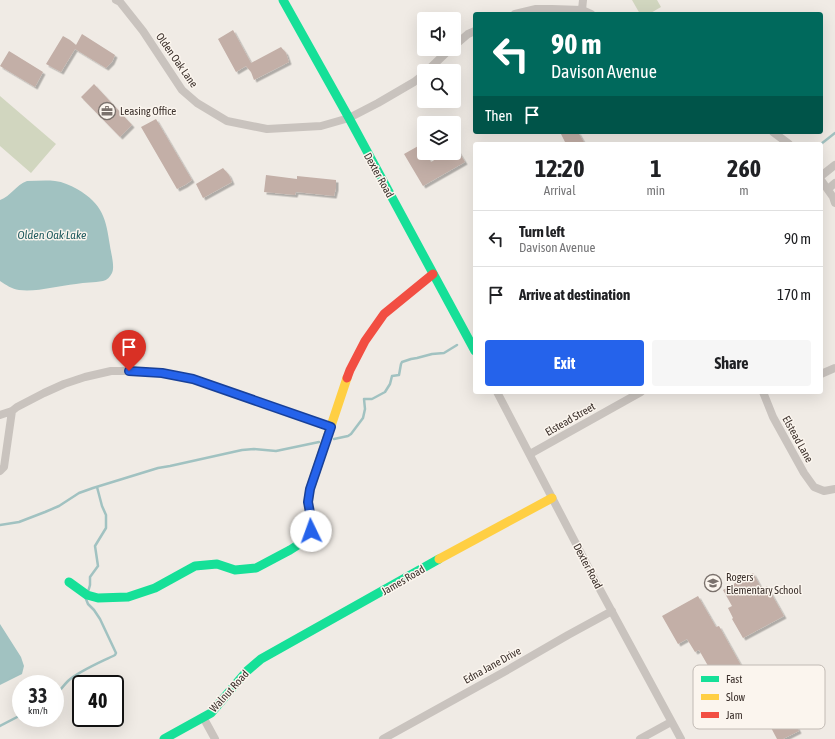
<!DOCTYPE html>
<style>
:root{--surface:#fff;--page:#f6f6f6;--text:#202124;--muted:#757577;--line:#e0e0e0;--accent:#2563eb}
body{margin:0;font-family:"Asap Condensed",sans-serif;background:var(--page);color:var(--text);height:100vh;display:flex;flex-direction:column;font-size:15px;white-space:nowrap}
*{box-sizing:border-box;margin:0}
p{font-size:13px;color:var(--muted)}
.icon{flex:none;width:22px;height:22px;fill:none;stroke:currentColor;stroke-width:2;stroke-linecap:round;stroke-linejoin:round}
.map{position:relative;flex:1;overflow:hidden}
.panel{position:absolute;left:473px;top:142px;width:350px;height:252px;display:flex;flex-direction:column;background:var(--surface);border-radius:4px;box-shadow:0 4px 16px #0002}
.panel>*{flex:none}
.banner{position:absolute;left:473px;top:12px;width:350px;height:122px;border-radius:4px;box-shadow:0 4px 16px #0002;background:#00695c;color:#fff;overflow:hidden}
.controls{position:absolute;left:417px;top:12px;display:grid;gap:8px}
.controls a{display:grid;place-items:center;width:44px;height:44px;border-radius:4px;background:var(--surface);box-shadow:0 4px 16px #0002;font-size:20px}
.speed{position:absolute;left:12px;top:675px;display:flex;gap:8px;font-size:20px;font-weight:700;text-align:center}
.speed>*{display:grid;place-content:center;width:52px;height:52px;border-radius:50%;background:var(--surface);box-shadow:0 4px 16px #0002;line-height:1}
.speed small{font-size:10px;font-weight:400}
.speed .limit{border:2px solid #111;border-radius:6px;background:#fff;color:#111}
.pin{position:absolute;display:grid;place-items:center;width:34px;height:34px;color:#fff;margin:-41px -17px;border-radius:50% 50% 50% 0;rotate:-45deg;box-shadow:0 0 4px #0007}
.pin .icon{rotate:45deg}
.me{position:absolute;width:44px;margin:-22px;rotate:357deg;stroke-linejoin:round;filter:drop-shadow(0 0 3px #0008)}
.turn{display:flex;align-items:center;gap:14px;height:84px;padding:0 12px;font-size:18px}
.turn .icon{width:52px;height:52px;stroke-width:2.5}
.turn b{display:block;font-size:28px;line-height:34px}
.then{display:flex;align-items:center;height:38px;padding:0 12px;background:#0003;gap:8px;font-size:15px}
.eta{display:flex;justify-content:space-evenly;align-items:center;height:68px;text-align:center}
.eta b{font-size:24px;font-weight:700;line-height:28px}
.action{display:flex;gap:8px;margin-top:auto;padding:8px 12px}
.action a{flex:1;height:46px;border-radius:4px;background:var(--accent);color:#fff;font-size:16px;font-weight:700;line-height:46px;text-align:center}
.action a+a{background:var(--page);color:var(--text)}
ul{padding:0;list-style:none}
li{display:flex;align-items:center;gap:12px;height:56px;padding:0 12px;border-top:1px solid var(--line)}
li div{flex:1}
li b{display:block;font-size:15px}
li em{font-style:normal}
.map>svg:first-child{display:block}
.green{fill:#d1d6bf}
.water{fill:#a1c2c1}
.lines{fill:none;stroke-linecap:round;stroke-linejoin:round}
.stream{stroke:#a1c2c1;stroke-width:2.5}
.building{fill:#c3afa7;filter:url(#shadow)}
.street{stroke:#c9c3be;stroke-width:8}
.fast{stroke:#16e098;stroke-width:9}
.slow{stroke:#ffcf43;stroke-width:9}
.jam{stroke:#f24e42;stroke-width:9}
.route-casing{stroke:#184099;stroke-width:10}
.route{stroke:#2563eb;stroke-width:7}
.labels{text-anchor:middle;stroke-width:3;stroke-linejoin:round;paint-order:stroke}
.street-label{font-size:11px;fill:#3b302b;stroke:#fbf5ee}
.poi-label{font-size:11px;fill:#3b302b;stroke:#fbf5ee;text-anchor:start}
.water-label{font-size:12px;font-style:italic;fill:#1f5a5e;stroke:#fbf5ee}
.key{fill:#fbf5ee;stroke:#c1bab4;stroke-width:1}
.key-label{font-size:11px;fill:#3b302b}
</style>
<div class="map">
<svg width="835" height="739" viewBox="0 0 835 739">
<defs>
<filter id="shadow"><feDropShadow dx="2.5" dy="2.5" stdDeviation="0" flood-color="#0004"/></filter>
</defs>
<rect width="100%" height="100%" fill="#f0ebe5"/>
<path class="green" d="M632,0h25l4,7 -12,7h-9z
M0,96l56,48 -25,29 -31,-27z"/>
<path class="water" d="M27,181c9,0 19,-1 28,0 8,1 15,4 22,8 26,15 29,30 33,57 1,7 5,21 2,27 -2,4 -5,7 -9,8 -9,2 -18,1 -27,3 -19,2 -38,8 -57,6 -7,-1 -13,-5 -19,-9v-81c11,-4 16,-15 27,-19z
M0,624l21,33 3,9 -2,8 -22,11z"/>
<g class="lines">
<path class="stream" d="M821,144l14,-11
M334,439l14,-3 3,-2 12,-16 2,-9 -1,-10h8l13,-7 5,-8 2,-8 7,-1 2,-11 1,-2 9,-3 6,-1 15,-4 12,-1 13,-8
M0,525l19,-3 26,-10 14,-6 20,-13 14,-5 65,-20 12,-2 72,-16 12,-1 22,2 43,-9
M88,592l2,-7v-8l8,-11 -3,-20 11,-18v-13l-4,-9 -5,-19
M55,695c5,-4 8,-9 13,-14 11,-10 33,-19 47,-26l1,-2 -16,-34 -6,-9 -6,-6 -2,-5
M0,726l21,-11"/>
</g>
<path class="building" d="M233,30l18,33 30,-16 5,6 3,9 -35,18 -3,-8 -5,-6 -10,6 -18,-33z
M82,34l33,21 -3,7 -6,6 -31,-19 -14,23 -15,-8 17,-28 7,4 6,5z
M9,51l34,21 -8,15 -35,-21z
M94,84l38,41 -12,12 -39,-40z
M156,119l36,61 -7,5 -8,4 -36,-62z
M560,132h18l7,12h-19z
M454,144l11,18 -42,24 -19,-32 16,-9 4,6v2h1l6,9 15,-9h8z
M223,168l6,7 3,7 -29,16 -7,-14z
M266,175l31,4v-3l39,4v8l-2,8 -38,-4 -1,3 -31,-3z
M753,573l9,16 5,-3 17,30 -41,22 -11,-19 1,-1 -5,-10 4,-2 -9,-16z
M698,596l18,31 3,-1 28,50 3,-1 6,11 -31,17 -5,-9 3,-2 -24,-42 -4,2 -8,-13 -9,5 -16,-28z
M789,711l10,20 -16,8h-6l-9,-17z"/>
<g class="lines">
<path class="street" d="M116,0l4,2 23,29 39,59 15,13 30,18 40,8 54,-3 28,-8 29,-15 36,-21 10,-8
M582,10l1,-10
M515,14l21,-5h16l30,1 9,4
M454,46l14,-12 7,-3
M427,71l23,-22
M773,132l16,12
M821,176l14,-11
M821,180l12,17 2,6
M828,189l7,-6
M821,374l14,-6
M497,392l100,192 84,155
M763,392l10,25 31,56 10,14 10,4 11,-2
M0,415l12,-4 5,-4 27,-14 20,-9 21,-7 26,-6h26l25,2 31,6 138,48
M530,454l111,-62
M0,471l4,-4 8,-56
M203,717l12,22
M383,739l121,-67 64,-37 44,-24
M640,739l31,-17"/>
<path class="fast" d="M283,0l66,118 126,233
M69,582l18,13 11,3 30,-1 27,-9 40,-22 22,-2 18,6 21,-2 34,-18 11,-7 7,-6 3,-6 1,-6 -2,-12
M164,739l47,-26 36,-42 14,-12 178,-100"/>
<path class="slow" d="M310,513l-2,-11 2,-13 37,-111
M439,559l113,-61"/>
<path class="jam" d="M347,378l3,-8 15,-29 19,-27 49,-40"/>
</g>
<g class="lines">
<g class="route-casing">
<path id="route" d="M129,371l33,2 31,6 138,48 -21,62 -2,13 3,16 1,7 -1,6"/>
</g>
<use href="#route" class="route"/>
</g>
<defs>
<g id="office-ring" transform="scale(0.9)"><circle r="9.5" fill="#fbf5ee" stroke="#7a716c" stroke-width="1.5"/><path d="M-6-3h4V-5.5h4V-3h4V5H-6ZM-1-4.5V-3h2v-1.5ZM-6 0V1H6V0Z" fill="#7a716c"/></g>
<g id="school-ring" transform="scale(0.9)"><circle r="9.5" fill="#fbf5ee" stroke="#7a716c" stroke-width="1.5"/><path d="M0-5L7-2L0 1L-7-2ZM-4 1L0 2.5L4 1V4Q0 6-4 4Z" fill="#7a716c"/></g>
</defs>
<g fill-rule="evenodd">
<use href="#office-ring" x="107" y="111"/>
<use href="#school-ring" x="713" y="583"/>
</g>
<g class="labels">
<g class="street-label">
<text transform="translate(177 60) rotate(55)" y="4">Olden Oak Lane</text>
<text transform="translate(379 175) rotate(61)" y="4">Dexter Road</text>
<text transform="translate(570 419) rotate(-30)" y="4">Elstead Street</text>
<text transform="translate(798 439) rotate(61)" y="4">Elstead Lane</text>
<text transform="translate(588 566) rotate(62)" y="4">Dexter Road</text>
<text transform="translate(403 580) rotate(-30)" y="4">James Road</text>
<text transform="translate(492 665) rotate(-29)" y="4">Edna Jane Drive</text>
<text transform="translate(229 691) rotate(-48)" y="4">Walnut Road</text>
</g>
<g class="poi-label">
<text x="120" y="115">Leasing Office</text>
<text x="726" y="581">Rogers<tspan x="726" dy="13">Elementary School</tspan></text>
</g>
<g class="water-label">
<text x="52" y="239">Olden Oak Lake</text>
</g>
</g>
<rect x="693" y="665" width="132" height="64" rx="6" class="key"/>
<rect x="701" y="676" width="18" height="6" fill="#16e098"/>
<rect x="701" y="694" width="18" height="6" fill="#ffcf43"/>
<rect x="701" y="712" width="18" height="6" fill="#f24e42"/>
<g class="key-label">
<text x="726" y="683">Fast</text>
<text x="726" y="701">Slow</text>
<text x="726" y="719">Jam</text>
</g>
</svg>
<div class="controls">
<a><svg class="icon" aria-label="sound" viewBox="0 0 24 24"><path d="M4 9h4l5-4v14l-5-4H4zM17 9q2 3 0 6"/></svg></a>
<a><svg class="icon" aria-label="search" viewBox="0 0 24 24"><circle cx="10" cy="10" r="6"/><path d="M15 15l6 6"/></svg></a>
<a><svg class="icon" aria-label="layers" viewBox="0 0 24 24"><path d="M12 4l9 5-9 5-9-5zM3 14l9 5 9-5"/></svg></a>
</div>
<div class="speed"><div>33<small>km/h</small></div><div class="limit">40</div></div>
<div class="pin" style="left:129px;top:371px;background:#d93025"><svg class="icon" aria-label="arrive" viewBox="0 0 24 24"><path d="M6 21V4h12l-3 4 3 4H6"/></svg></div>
<svg class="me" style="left:311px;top:531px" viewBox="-20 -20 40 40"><circle r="19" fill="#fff"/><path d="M0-13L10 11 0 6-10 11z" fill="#2563eb"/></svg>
<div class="banner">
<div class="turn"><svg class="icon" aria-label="left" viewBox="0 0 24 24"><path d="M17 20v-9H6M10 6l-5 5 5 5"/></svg><div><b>90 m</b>Davison Avenue</div></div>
<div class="then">Then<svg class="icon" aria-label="arrive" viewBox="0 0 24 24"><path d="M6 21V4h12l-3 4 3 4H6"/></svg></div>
</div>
<section class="panel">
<div class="eta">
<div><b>12:20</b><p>Arrival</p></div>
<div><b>1</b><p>min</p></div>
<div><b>260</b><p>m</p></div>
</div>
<ul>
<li><svg class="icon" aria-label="left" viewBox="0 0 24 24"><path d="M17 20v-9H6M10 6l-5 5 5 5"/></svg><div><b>Turn left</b><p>Davison Avenue</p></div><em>90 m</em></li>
<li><svg class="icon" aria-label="arrive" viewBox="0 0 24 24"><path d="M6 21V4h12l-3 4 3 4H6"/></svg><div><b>Arrive at destination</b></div><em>170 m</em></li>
</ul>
<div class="action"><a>Exit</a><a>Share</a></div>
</section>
</div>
